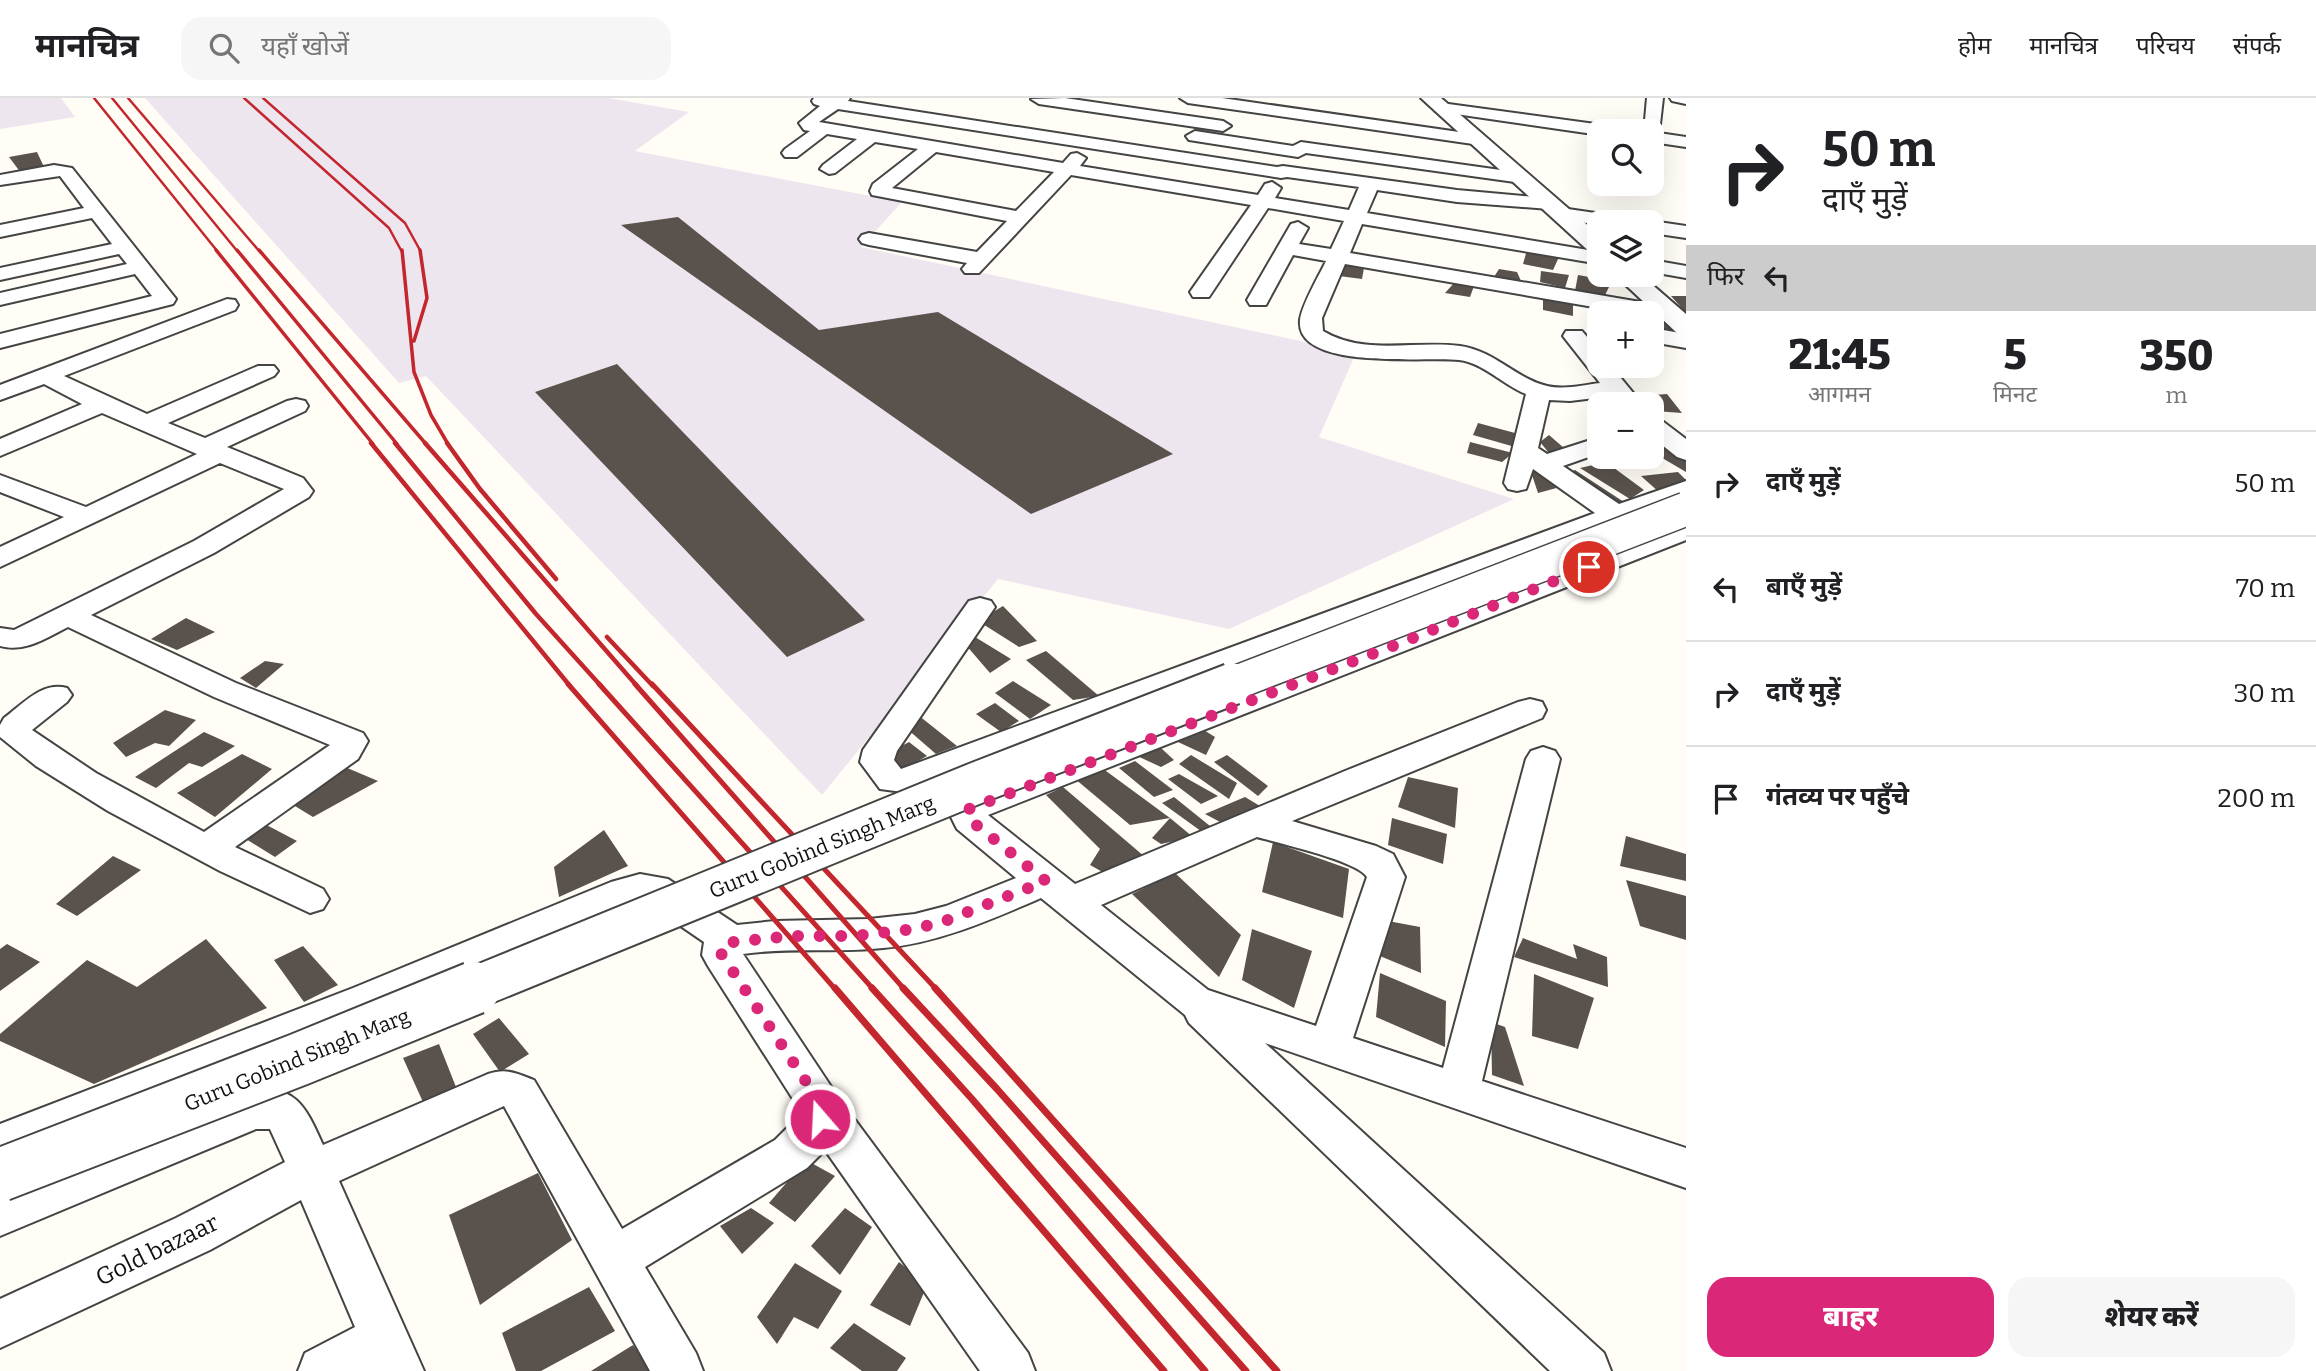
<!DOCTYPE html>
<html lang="hi">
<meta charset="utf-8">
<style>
:root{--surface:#fff;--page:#f6f6f6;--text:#202124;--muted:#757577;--line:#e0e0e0;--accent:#db2777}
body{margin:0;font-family:Bitter,"Noto Sans Devanagari",serif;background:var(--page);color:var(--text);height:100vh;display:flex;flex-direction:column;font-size:26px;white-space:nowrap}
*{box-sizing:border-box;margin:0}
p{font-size:23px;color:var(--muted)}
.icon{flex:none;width:38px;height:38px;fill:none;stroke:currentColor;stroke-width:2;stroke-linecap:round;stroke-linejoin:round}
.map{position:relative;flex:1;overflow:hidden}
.panel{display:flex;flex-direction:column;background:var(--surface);width:630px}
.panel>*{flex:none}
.hud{background:#fff;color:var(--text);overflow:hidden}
.controls{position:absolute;left:1587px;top:21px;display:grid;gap:14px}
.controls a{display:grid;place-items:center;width:77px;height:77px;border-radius:14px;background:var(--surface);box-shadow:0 7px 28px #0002;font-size:35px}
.pin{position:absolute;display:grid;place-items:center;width:60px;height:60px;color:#fff;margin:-30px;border:4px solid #fff;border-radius:50%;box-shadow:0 2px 7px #0007}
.me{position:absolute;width:77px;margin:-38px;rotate:341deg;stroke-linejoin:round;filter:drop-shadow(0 0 5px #0008)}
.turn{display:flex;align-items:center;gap:24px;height:147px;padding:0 21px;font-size:32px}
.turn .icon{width:91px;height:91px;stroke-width:2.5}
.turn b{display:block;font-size:49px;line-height:60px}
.then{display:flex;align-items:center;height:66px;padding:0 21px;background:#0003;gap:14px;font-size:26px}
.eta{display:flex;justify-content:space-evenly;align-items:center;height:119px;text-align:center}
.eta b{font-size:42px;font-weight:800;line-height:49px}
.action{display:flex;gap:14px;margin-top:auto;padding:14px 21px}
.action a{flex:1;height:80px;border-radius:21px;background:var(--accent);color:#fff;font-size:28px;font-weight:800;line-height:80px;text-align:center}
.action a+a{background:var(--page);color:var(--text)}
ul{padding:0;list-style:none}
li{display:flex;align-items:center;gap:21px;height:105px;padding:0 21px;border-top:2px solid var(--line)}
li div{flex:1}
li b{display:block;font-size:26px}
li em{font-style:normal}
header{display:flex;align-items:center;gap:42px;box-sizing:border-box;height:98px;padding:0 35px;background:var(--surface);border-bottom:2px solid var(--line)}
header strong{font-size:33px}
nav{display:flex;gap:38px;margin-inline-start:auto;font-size:24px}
.search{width:490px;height:63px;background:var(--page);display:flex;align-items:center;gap:18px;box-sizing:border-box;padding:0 24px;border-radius:21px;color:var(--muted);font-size:26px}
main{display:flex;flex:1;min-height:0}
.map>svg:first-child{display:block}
.industrial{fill:#eee6ef}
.building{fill:#5a524d}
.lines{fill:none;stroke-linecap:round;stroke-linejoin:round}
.minor-casing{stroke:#444;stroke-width:4}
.tertiary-casing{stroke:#444;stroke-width:4}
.minor{fill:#fff;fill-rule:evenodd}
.tertiary{fill:#fff;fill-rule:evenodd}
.rail-far4{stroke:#c4262e;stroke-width:2.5}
.rail-far3{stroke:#c4262e;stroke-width:3.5}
.rail-far2{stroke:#c4262e;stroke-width:4.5}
.rail-far1{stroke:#c4262e;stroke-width:5}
.rail{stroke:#c4262e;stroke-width:7}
.tertiary-bridge-far2-casing{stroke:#444;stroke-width:36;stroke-linecap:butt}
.tertiary-bridge-far1-casing{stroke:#444;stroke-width:45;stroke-linecap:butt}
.tertiary-bridge-casing{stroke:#444;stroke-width:56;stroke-linecap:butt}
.tertiary-bridge-far2{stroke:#fff;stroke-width:33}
.tertiary-bridge-far1{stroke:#fff;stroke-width:41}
.tertiary-bridge{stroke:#fff;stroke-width:52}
.route{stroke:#db2777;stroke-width:12;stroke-dasharray:0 21.6}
.labels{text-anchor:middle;stroke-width:7;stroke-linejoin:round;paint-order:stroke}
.street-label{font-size:21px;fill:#111;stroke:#fff}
.near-street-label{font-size:24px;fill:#111;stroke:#fff}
</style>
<header>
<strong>मानचित्र</strong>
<div class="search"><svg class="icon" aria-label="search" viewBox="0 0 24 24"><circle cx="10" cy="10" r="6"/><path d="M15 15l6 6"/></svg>यहाँ खोजें</div>
<nav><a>होम</a><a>मानचित्र</a><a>परिचय</a><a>संपर्क</a></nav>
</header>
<main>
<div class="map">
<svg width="1686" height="1273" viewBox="0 0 1686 1273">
<rect width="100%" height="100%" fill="#fffdf5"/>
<path class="industrial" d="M0,0h61l14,19 -75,12z
M145,0h464l80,14 -54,39 267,51 -41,45 495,106 -37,84 195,62 -285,130 -231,-50 -176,216 -396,-419 -27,7z"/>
<path class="building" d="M37,54l7,15 -23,6 -12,-16z
M678,119l141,113 119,-18 235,142 -142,60 -410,-289z
M1527,152l32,7 -6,13 -30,-6z
M1347,166l17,4 -2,11 -23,-3z
M1499,171l18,3 4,9 -27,-4z
M1541,173l28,4 -4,13 -25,-6z
M1578,177l34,6 -8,16 -29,-6z
M1455,184l19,4 -4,11 -25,-4z
M1671,198h15v17z
M1543,199l30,5v14l-30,-6z
M1652,216l7,1 15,17 -22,-4z
M617,266l248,256 -78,37 -252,-265z
M1667,296l15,19 -27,-2 -3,-7 -11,-8z
M1478,325l37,10v14l-42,-12z
M1549,337l15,13 -15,5 -9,-11z
M1660,342l26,19v13l-34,-20v-9z
M1470,344l43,11 -11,9 -35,-9z
M1606,364l38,28 -14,9 -50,-31z
M1539,369l25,19 -26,7 -8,-24z
M1575,372l49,32 -9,6 -51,-34z
M1678,374l8,8 -26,13 -19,-17z
M1003,508l34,35 -18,6 -41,-26z
M186,520l29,14 -38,18 -26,-11z
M975,539l36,22 -21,14 -25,-29z
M1046,553l53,45 -26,4 -47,-40z
M265,563l19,3 -28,24 -16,-10z
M1013,583l38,24 -21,14 -35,-26z
M995,605l24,18 -18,11 -25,-18z
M165,612l31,10 -27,26 -14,-3 -29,14 -13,-14z
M918,617l39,31 -21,8 -30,-26z
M1199,629l16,10 -9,18 -28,-13z
M204,634l31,14 -33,21 -13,-4 -33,25 -21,-11z
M909,644l18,14 -25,14 -12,-18z
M1161,650l13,12 -13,7 -26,-12z
M242,656l30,15 -57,48 -38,-24z
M1191,657l46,28 -8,16 -50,-35z
M1227,657l41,31 -10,10 -44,-34z
M1135,663l38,29 -19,7 -35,-29z
M345,669l33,14 -65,36 -23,-14z
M1102,670l68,50 -40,7 -56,-47z
M1179,676l39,22 -17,8 -33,-25z
M1408,679l50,11 -3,40 -57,-21z
M1063,689l82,70 -37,18 -18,-10 10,-16 -54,-54z
M1174,699l41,33 -10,4 -43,-31z
M1245,699l15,9 -38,17 -17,-9z
M1170,720l23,19 -32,7 -9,-6z
M1392,720l55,16 -4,30 -55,-19z
M259,723l38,20 -22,16 -34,-21z
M604,732l24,36 -69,31 -5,-30z
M1626,738l60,18v27l-66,-15z
M1273,744l76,27 -6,49 -81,-26z
M113,758l28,14 -64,46 -21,-12z
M1175,775l66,62 -22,42 -87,-83z
M1626,782l60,16v44l-46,-14z
M1388,823l32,6 1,46 -46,-19z
M1252,831l60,22 -18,57 -52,-28z
M1523,840l54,21 -4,-15 34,13 1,30 -94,-30z
M206,841l61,69 -173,76 -94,-43v-7l87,-74 50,27z
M7,846l33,18 -40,29v-42z
M303,848l35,39 -34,17 -30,-42z
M1380,875l66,28 -1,46 -69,-30z
M1534,876l60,24 -16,51 -46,-13z
M499,920l30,36 -29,18 -27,-38z
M1491,924l14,5 19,59 -32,-11z
M439,946l17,43 -33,15 -20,-44z
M806,1062l29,16 -40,46 -26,-19z
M538,1075l34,67 -92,65 -31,-90z
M751,1110l23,15 -32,31 -22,-28z
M845,1110l27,19 -32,48 -29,-29z
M899,1164l28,23 -17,41 -40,-21z
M795,1165l47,28 -24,38 -24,-12 -17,27 -20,-27z
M589,1189l26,44 -74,40h-25l-14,-38z
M854,1225l52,35 -9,13h-35l-32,-23z
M633,1247l20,26h-62z"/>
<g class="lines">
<g class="minor-casing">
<path id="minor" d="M814,0h36l-2,3 429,66 6,-1 174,24 99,9 2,4 -9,6 -92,-7 -80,-12 -10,23 233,39v12l-238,-40 -12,29 320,54 8,2 3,5 -3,5 -8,2 -18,-4v-4h-24l-283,-49 -23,54 1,13c42,25 91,9 137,15 35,5 55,32 87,40 17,4 37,-1 53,-3l-37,-47 3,-5h16l18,21v14h11l28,34 -3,4h-18l-7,-8 -41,5 -21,-1 -11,48 9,6 53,-17v16l-37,13 56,38 67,-23v17l-351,130 -413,161 -12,4 -30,-4 -20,-27 3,-12 106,-149 11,-3 11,3 4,6 -98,144 -3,9 7,9 694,-256 -62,-44 -7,20 -9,2 -9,-2 -4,-6 22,-89c-23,-9 -42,-31 -67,-34 -31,-4 -164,12 -159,-40 2,-16 19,-44 26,-59l-33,-6 -27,50h-16l-3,-5 44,-76 7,-2 10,6 -9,16 32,5 13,-28 -76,-13 -59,89h-16l-3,-5 61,-87 -180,-30 -92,98h-14l-3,-4 5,-6 -98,-18 -7,-2 -3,-4 3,-4 7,-2 108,19 30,-31 -135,-26 -2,-4 3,-7 45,-35 -43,-7 -40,31 -6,1 -9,-5 3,-4 34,-26 -30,-5 -30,23h-12l-3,-4 3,-4 25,-18 -6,-1 -5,-7 21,-17 -6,-2 -2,-3zM838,11l443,69 6,-1 72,10 -10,23 -74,-12 6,-10 -9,-6 -7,2 -7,11 -178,-29 6,-8 -9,-5 -6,1 -8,9 -244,-41zM936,54l118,20 -38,39 -124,-23z
M1065,0l158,23 8,5 -8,5 -184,-27 -8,-5z
M1180,0h42l258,37 9,5 -9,5 -292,-42z
M1647,0h16l-4,35 27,4v10l-34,-5v-11h-8z
M1670,0h16v6l-14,-3z
M1441,5l169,23 8,5h-18v4l-165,-24 -2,-3 2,-3z
M1195,33l98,15 8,-4 221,31 9,5 -9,5 -216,-30 -8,4 -109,-17 -3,-4z
M54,67l18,3 104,131 -3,5 -173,44v-14l152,-38 -17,-22 -135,31v-12l127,-29 -8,-10 -119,26v-12l112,-24 -20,-26 -92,19v-12l84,-17 -24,-32 -60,9v-10z
M1561,110l55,8 10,6h-26v3l-46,-7 -3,-4 3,-4z
M1652,123l34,5v12l-34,-5v-11h-4z
M1652,162l34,6v12l-34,-6z
M227,201l8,1 3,5 -3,5 -171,66 83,38 111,-48h16l4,5 -4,5 -106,47 37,15 82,-37 9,-2 9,2 3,5 -3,5 -78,36 76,31 10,13 -4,6 -95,56 -123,62 145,68 127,50 5,8 -10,18 -123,88 88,42 6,10 -6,10 -13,4 -90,-42 -112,-60 -72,-45 -36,-29v-12l4,-7c19,-14 38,-37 63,-30l5,7 -5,7 -35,28 64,43 108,59 126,-87 -116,-48 -146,-70c-22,11 -43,26 -68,19v-18l14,2 180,-89 90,-52 -64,-26 -220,104v-20l64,-30 -64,-25v-17l86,32 111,-53 -95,-41 -102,43v-17l82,-35 -38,-20 -44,16v-15z
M1652,230l34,6v14l-34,-6z
M1652,320l9,2 25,19v21l-9,-3 -25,-20z
M1686,424v18l-698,275 87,69 270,-113 173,-69 12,-3 12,3 4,8 -4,8 -250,103 84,25 17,8 12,23 -52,161 90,30 83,-309 5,-8 12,-4 12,4 5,8 -78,322 204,67v40l-421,-145 339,310 7,18h-61l-361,-348 -4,-8 -144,-117c-51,22 -103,45 -158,50 -47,5 -94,-1 -140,6l95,143 190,256 7,18h-55l-155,-221 -18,18 -162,99 51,86 7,18h-53l-146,-265 -165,75 85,190h-126l7,-18 50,-26 -54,-127 -91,50 -210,98v-49l176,-81 109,-56 -15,-33h-14l-256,107v-43l250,-100c46,-12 57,17 73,52l165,-71c18,-6 28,-1 46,6l88,149 153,-89 22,-22 1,-11 -90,-141 -6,-11 2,-13 -57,-39 -7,-1 -259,110 -381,152v-40l353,-136 258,-106 29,-8 28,5 69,46 38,-4 94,-2 46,-5 31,-8 70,-28 -59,-49 -8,-16 8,-13zM1257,739c21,6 101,24 110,40l-51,149 -108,-36 -107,-85z"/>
</g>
<g class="tertiary-casing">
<path id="tertiary" d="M1421,0h20l159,138v20l-8,-2z
M1615,177h26l45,39v22l-9,-3z"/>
</g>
<use href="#minor" class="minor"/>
<use href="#tertiary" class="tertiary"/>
<path class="rail-far4" d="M94,0l124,154
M112,0l126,154
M128,0l132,154
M244,0l145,130 13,24
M263,0l142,125 16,29"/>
<path class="rail-far3" d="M216,152l157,194
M237,152l160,194
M259,152l167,194
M402,152l12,122 17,43 17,29
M414,243l13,-43 -7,-48"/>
<path class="rail-far2" d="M371,345l199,243
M395,345l141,171 65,72
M425,345l212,243
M447,345l33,46 76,90
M607,539l46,49"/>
<path class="rail-far1" d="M568,586l268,306
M599,586l275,306
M635,586l270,306
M652,586l285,306"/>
<path class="rail" d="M835,890l329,383
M872,890l100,111 233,272
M903,890l94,101 249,282
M935,890l342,383"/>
<g class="tertiary-bridge-far2-casing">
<path id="tertiary-bridge-far2" d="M1227,588l459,-177"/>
</g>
<g class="tertiary-bridge-far1-casing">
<path id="tertiary-bridge-far1" d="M469,892l510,-208 253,-98"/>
</g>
<g class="tertiary-bridge-casing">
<path id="tertiary-bridge" d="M0,1077l300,-116 174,-71"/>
</g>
<use href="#tertiary-bridge-far2" class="tertiary-bridge-far2"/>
<use href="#tertiary-bridge-far1" class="tertiary-bridge-far1"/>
<use href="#tertiary-bridge" class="tertiary-bridge"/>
</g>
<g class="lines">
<path class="route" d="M820,1021l1,-11 -4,-10 -95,-143 -2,-4 5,-8 65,-7h65l60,-7 30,-8 101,-40 -76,-61 -3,-7 2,-4 419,-161 201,-81"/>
</g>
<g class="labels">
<g class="street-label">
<text transform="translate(822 749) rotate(-22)" y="7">Guru Gobind Singh Marg</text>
<text transform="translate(297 962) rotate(-22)" y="7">Guru Gobind Singh Marg</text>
</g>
<g class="near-street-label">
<text transform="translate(157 1152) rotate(-26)" y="8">Gold bazaar</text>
</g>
</g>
</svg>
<div class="controls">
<a><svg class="icon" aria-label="search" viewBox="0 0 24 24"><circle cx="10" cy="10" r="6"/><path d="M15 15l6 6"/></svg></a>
<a><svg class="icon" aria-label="layers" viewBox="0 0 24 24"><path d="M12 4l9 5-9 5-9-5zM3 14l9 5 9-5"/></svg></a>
<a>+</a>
<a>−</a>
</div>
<div class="pin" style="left:1589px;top:469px;background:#d93025"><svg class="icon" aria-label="arrive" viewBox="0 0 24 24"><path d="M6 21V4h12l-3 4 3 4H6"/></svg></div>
<svg class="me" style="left:820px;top:1021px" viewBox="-20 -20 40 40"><circle r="17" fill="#db2777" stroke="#fff" stroke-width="3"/><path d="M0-11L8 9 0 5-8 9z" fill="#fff"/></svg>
</div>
<section class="panel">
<div class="hud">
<div class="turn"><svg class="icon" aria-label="right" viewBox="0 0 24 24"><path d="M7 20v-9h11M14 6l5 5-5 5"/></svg><div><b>50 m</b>दाएँ मुड़ें</div></div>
<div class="then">फिर<svg class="icon" aria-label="left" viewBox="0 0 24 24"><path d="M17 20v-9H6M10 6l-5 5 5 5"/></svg></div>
</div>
<div class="eta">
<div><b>21:45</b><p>आगमन</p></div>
<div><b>5</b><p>मिनट</p></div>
<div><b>350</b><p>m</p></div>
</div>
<ul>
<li><svg class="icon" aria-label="right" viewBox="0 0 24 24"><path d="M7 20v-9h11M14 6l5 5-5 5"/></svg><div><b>दाएँ मुड़ें</b></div><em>50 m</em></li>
<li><svg class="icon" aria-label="left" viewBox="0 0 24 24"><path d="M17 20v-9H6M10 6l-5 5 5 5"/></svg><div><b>बाएँ मुड़ें</b></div><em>70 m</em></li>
<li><svg class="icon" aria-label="right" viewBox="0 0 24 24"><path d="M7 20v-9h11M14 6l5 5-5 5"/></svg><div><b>दाएँ मुड़ें</b></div><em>30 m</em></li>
<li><svg class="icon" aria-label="arrive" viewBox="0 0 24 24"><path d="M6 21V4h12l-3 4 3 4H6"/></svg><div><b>गंतव्य पर पहुँचे</b></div><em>200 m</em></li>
</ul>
<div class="action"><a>बाहर</a><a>शेयर करें</a></div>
</section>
</main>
